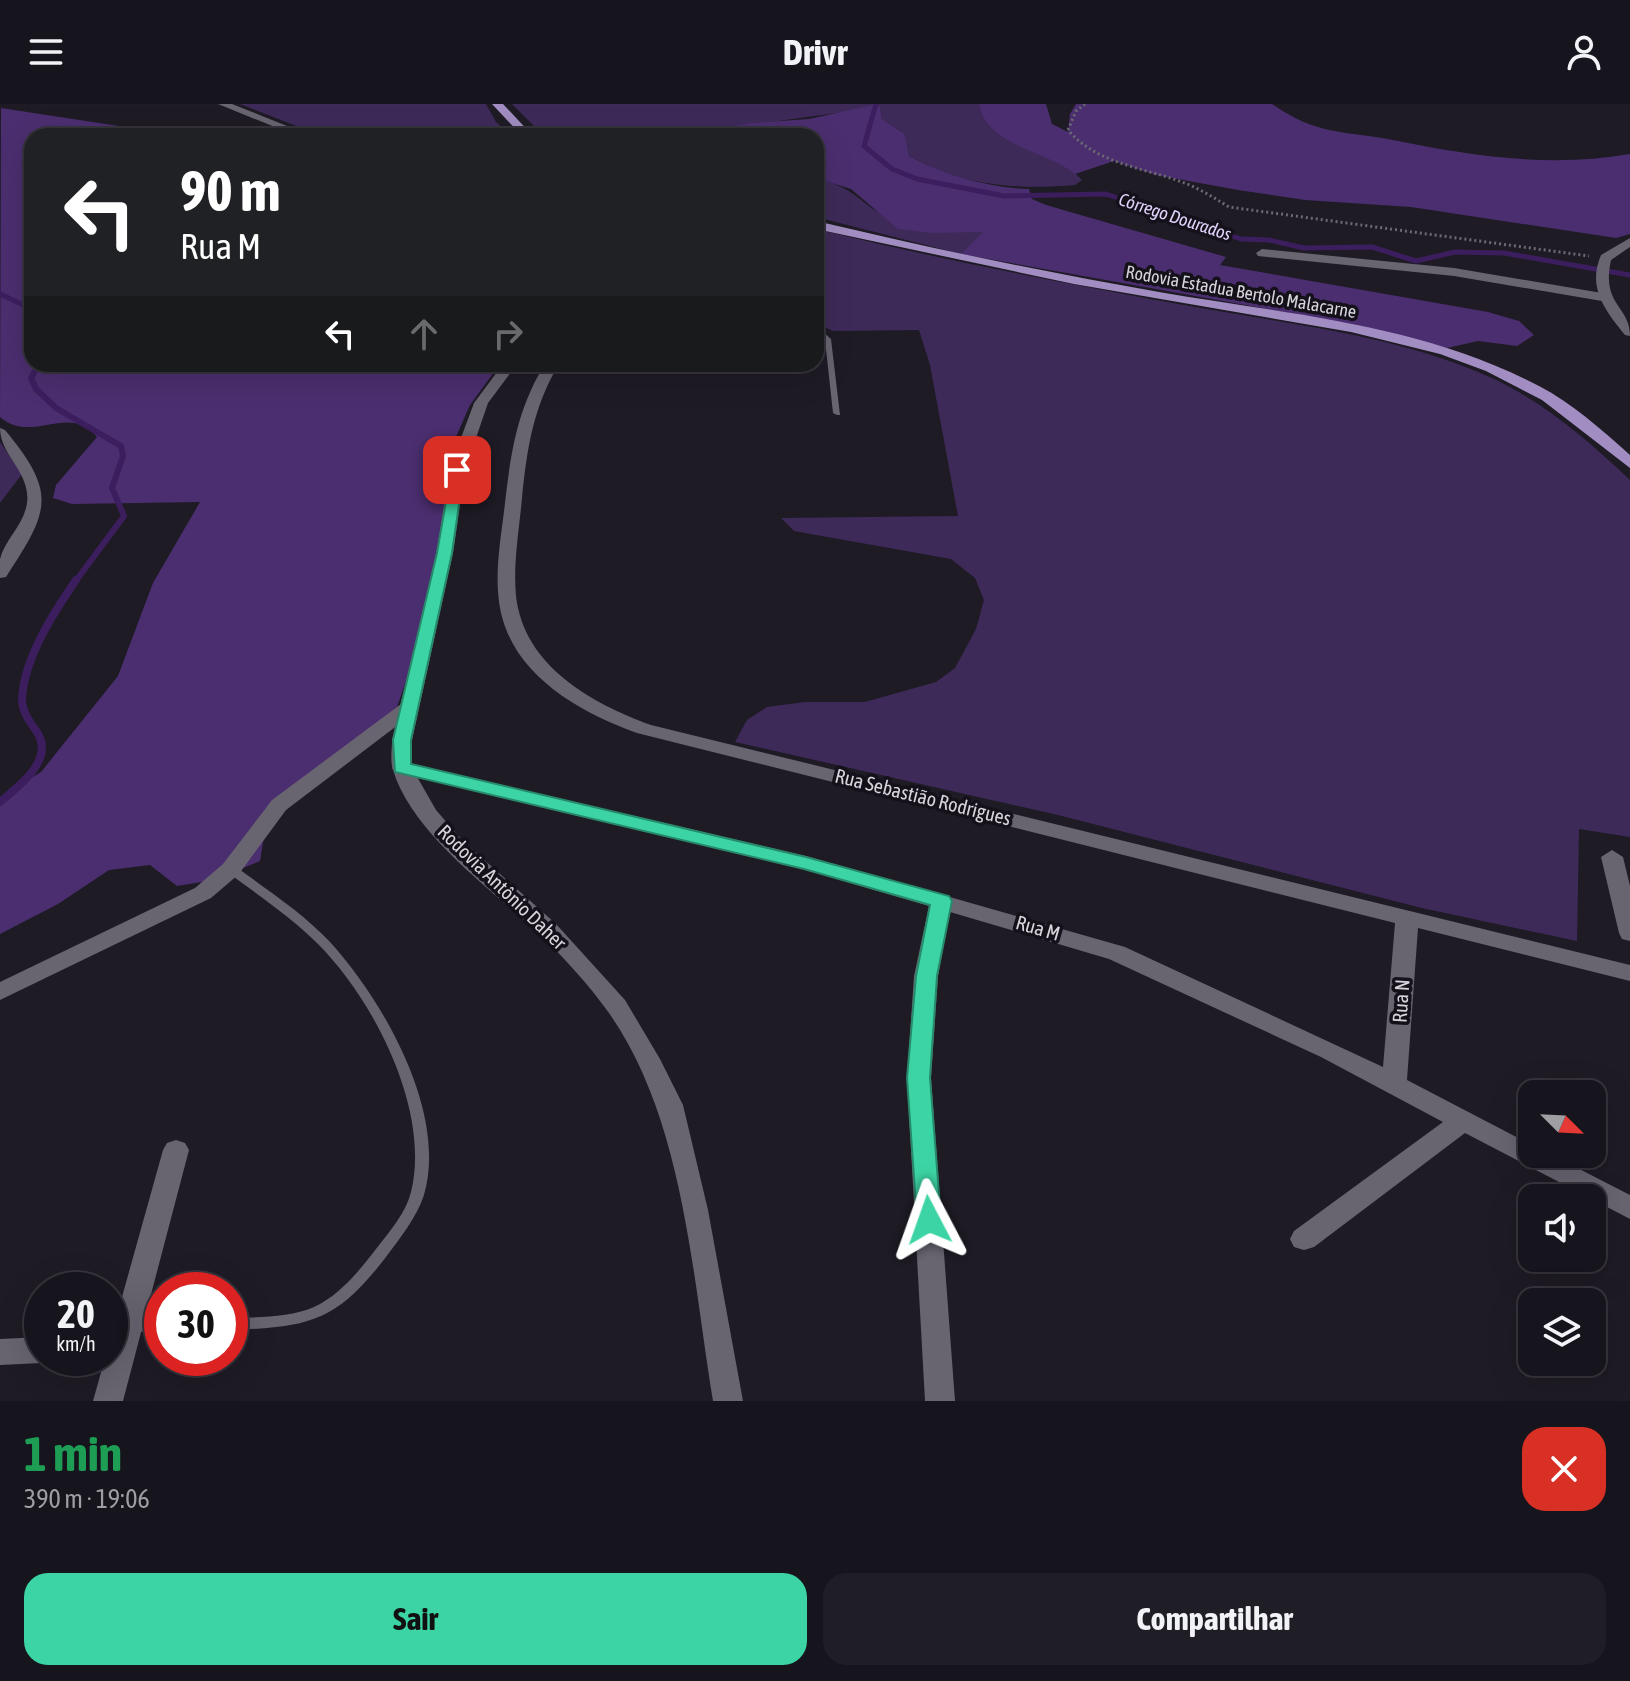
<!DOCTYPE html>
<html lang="pt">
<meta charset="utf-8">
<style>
:root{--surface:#16141c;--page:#1f1d25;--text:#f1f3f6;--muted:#9e9ea3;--line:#35333b;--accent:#3cd4a4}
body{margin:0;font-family:"Asap Condensed",sans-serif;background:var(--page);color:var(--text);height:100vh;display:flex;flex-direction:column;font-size:30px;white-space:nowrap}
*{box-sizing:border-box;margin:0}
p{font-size:26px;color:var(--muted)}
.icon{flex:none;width:44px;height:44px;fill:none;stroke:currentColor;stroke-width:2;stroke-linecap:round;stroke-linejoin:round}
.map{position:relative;height:1297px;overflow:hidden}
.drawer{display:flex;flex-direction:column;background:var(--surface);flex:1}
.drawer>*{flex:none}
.top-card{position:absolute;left:24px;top:24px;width:800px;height:244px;border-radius:24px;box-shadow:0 8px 32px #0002,0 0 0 2px var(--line);background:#202124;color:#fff;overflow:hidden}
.needle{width:52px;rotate:114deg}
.tools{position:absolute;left:1518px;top:976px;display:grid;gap:16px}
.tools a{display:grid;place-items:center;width:88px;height:88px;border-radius:16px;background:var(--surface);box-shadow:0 8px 32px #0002,0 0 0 2px var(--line);font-size:40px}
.speed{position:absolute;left:24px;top:1168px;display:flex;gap:16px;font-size:40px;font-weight:700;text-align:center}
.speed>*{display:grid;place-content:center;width:104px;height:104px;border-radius:50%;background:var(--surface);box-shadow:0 8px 32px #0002,0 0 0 2px var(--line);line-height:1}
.speed small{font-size:20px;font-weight:400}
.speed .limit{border:12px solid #d22;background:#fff;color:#111}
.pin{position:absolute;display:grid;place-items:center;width:68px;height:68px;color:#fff;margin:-34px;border-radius:16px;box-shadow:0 4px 12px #0006}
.me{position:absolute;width:88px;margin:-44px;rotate:356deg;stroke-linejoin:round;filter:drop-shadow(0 0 6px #0008)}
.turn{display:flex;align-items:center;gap:28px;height:168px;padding:0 24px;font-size:36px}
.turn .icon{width:104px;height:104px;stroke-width:2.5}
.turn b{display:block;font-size:56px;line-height:68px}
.lanes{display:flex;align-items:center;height:76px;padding:0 24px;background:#0003;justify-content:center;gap:40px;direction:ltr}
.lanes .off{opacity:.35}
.round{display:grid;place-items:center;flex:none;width:84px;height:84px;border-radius:24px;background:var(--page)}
.headline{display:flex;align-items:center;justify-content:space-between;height:136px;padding:0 24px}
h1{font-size:48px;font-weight:700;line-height:60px;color:#1e9e55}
.button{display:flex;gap:16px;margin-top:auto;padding:16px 24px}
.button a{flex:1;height:92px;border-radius:24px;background:var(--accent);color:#111;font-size:32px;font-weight:700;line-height:92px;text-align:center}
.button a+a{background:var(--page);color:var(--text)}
header{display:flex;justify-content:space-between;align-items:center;height:104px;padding:0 24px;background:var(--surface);font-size:36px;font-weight:700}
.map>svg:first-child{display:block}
.green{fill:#3e2a59}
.forest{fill:#4b2e6f}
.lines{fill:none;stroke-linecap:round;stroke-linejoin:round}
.stream-far2{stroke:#3c1e5e;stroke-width:5}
.stream-far1{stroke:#3c1e5e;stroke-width:6}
.stream{stroke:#3c1e5e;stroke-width:8}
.path{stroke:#6b6972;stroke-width:3;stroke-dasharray:2 3;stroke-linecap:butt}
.lane{fill:#686470;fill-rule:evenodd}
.street{fill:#686470;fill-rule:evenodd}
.secondary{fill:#686470;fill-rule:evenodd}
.primary{fill:#a18dc1;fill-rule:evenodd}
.route{fill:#3cd4a4;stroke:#278a6b;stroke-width:2}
.labels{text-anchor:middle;stroke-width:7;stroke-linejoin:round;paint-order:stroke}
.far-water-label{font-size:18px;font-style:italic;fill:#e1d3fb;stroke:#15111b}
.far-street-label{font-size:18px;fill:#d7d5dc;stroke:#15111b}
.street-label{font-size:20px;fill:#d7d5dc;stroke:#15111b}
</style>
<header><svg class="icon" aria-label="menu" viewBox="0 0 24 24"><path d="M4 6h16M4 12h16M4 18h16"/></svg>Drivr<svg class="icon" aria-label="person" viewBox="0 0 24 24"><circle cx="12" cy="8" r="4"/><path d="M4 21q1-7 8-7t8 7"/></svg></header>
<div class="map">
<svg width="1630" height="1297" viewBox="0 0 1630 1297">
<rect width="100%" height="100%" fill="#1e1b25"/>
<path class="green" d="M240,0h246l10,18 16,14h-190z
M512,0h467c8,38 50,42 79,56 8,4 17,13 24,20l-7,5c-57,5 -114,1 -166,-29l-4,-22 -23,-15 -2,-12 -209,29h-127z
M816,74c39,10 40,22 70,39 32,17 64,15 98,15l-23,22 -145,-37z
M816,125c126,31 252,55 379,78 100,18 207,29 299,72 52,25 95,62 136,101v357l-51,-8 -2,112 -155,-33 -364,-93 -323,-73 12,-22 20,-13 38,-5h60l71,-20 19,-14 21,-39 8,-29 -9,-22 -24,-19 -157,-28 -13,-13 177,-2 -28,-151 -11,-35 -86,1 -17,-8z
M0,338l22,32 -22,29z"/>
<path class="forest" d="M979,0h67l6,20 16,8 2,-18 6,-10h196c46,32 70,26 121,36 79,16 157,28 237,14v80l-14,4 -205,-31 -106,-7 -67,-10 -82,-15 -42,-14 -39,13c-28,-23 -89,-28 -96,-70z
M873,1l7,2 2,12 23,15 4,22c34,19 81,32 120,33l3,10 14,6 180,52 -6,8 268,47 31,9 15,14 -17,11 -39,-5 -31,7 -152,-34 -334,-60 22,-22 -51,1 -34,-4 -47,-40 -35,-11v-42h-145l81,-13 57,-4z
M1,4l183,28h-152v228h468l-30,41 -15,34 -19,126 -21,90 -18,52 -131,117 -6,37 -46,19 -37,6 -27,-21 -41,5 -51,34 -58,30v-137l41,-25 77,-96 35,-93 47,-81 -128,2 -19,-6 3,-13 41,-48c-27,-35 -66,8 -97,-20z"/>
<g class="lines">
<path class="stream-far2" d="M876,0l-12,42 28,23 25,10 87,17 102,-2 135,45 28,1 35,8 68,-1 44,14 39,-9 49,1 126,22
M0,190l32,15"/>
<path class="stream-far1" d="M39,260l-8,14 5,11 20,19 65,38 2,10 -11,32 12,28 -49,66"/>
<path class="stream" d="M0,698c19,-16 55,-42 37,-70 -7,-10 -15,-20 -15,-33 2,-41 32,-87 54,-119"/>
<path class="path" d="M1085,0l-9,7 -8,19c28,33 72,37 111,51 18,6 34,16 50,26l360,49"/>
<path class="lane" d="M816,222l15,13 9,76h-3l-4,-2 -8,-73 -9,-8z
M231,761l4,1c32,24 67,46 95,76 53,58 118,171 94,253 -7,22 -24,43 -38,62 -50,65 -76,70 -156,73v-12c27,-1 59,0 84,-11 26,-12 45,-36 62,-58 13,-17 30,-36 35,-57 20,-81 -37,-192 -93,-248 -28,-28 -60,-49 -91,-72l-1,-3 1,-3z
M162,1215v12l-30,1 -5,-2 -2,-4 2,-4 5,-2z"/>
<path class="street" d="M1262,145l192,19 148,25 7,4 -7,4 -148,-25 -196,-20 -2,-3z
M545,260h14c-26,43 -32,85 -37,134 -3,33 -9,66 -6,98 8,70 75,107 135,129l979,240v16l-212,-53 -11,152 125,65v9h18l80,41v24l-165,-86 -151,114 -10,3 -10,-3 -4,-8 4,-8 149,-109 -122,-65 -212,-98 -159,-47 -12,64 -7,102 24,323h-30l-18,-323 7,-102 15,-70 -126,-37 -408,-97 -3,-4 3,-4 7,-2 404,94 319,91 258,120 12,-144 -758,-190c-57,-21 -121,-56 -136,-120 -8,-36 0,-74 4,-110 6,-51 12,-94 40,-139z
M408,598l7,2 3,4 -3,4 -129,98 -47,64 -28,24 -211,102v-18l195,-94 28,-24 49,-64 129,-96z
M1612,746l11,7 7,29v55l-8,-2 -3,-6 -18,-76z
M176,1036l9,3 4,7 -66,251h-30l12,-43h5v-18l53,-190 4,-7z
M42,1233v21l10,1 -10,4 -42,2v-26z"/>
<path class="secondary" d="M218,0h14l80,32h-15z
M1630,134v9l-19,13c-10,46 19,45 19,76l-5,-1c-20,-25 -38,-47 -24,-80z
M503,260h14l-29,39 -23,67 -12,83 -41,187v28l24,42 26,30 94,84 69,76 35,59 23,46 25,105 35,191h-30c-21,-126 -29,-281 -104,-388 -20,-28 -48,-59 -73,-82 -46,-43 -124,-98 -143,-161 -3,-9 -1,-21 -1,-30l45,-187 12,-83 25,-67z
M0,324l5,2c52,63 45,80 1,147l-6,1c0,-5 0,-13 0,-19 5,-20 24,-34 27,-56 4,-31 -27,-47 -27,-75z"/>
<path class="primary" d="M492,0h11l30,32h-11z
M816,117c114,27 228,51 343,71 128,22 262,32 380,94 33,17 63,44 91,69v13l-88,-68 -56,-29 -46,-17 -89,-22 -277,-48 -258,-55z"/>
</g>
<path class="route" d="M452,363l12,3 -12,83 -41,187v24l395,93 143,39 3,5 -15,75 -7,102 11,142 -3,7 -9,3 -9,-3 -3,-7 -10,-142 9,-102 14,-71 -126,-36 -409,-97 -2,-32 44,-187z"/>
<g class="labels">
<g class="far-water-label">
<text transform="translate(1175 113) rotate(18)" y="6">Córrego Dourados</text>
</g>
<g class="far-street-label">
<text transform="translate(1241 188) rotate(10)" y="6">Rodovia Estadua Bertolo Malacarne</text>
</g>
<g class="street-label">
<text transform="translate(923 693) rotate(14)" y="7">Rua Sebastião Rodrigues</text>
<text transform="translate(502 783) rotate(44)" y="7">Rodovia Antônio Daher</text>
<text transform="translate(1038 824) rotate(16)" y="7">Rua M</text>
<text transform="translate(1401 897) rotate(-86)" y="7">Rua N</text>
</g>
</g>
</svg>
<div class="tools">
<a><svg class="needle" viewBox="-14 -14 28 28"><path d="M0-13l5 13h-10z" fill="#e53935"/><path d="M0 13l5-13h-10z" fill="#9e9ea3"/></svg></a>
<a><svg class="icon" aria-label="sound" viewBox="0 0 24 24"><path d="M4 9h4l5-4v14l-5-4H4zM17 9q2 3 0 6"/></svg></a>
<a><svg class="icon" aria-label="layers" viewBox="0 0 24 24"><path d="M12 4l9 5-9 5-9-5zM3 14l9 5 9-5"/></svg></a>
</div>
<div class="speed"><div>20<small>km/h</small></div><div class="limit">30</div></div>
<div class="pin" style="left:457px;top:366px;background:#d93025"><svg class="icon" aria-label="arrive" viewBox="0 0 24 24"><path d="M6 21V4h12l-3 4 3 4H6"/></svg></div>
<svg class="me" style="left:929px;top:1116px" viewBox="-20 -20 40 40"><path d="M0-17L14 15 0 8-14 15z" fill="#3cd4a4" stroke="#fff" stroke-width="4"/></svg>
<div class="top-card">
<div class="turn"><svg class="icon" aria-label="left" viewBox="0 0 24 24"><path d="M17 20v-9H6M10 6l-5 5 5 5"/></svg><div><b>90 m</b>Rua M</div></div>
<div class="lanes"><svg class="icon" aria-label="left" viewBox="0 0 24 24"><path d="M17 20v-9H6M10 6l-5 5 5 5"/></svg><svg class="icon off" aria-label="ahead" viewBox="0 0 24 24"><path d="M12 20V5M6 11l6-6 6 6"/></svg><svg class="icon off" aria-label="right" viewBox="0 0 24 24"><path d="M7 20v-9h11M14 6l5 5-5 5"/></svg></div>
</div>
</div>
<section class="drawer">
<div class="headline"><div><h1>1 min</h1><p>390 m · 19:06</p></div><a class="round" style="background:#d93025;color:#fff"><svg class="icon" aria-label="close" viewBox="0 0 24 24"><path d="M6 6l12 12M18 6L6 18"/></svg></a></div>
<div class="button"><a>Sair</a><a>Compartilhar</a></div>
</section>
